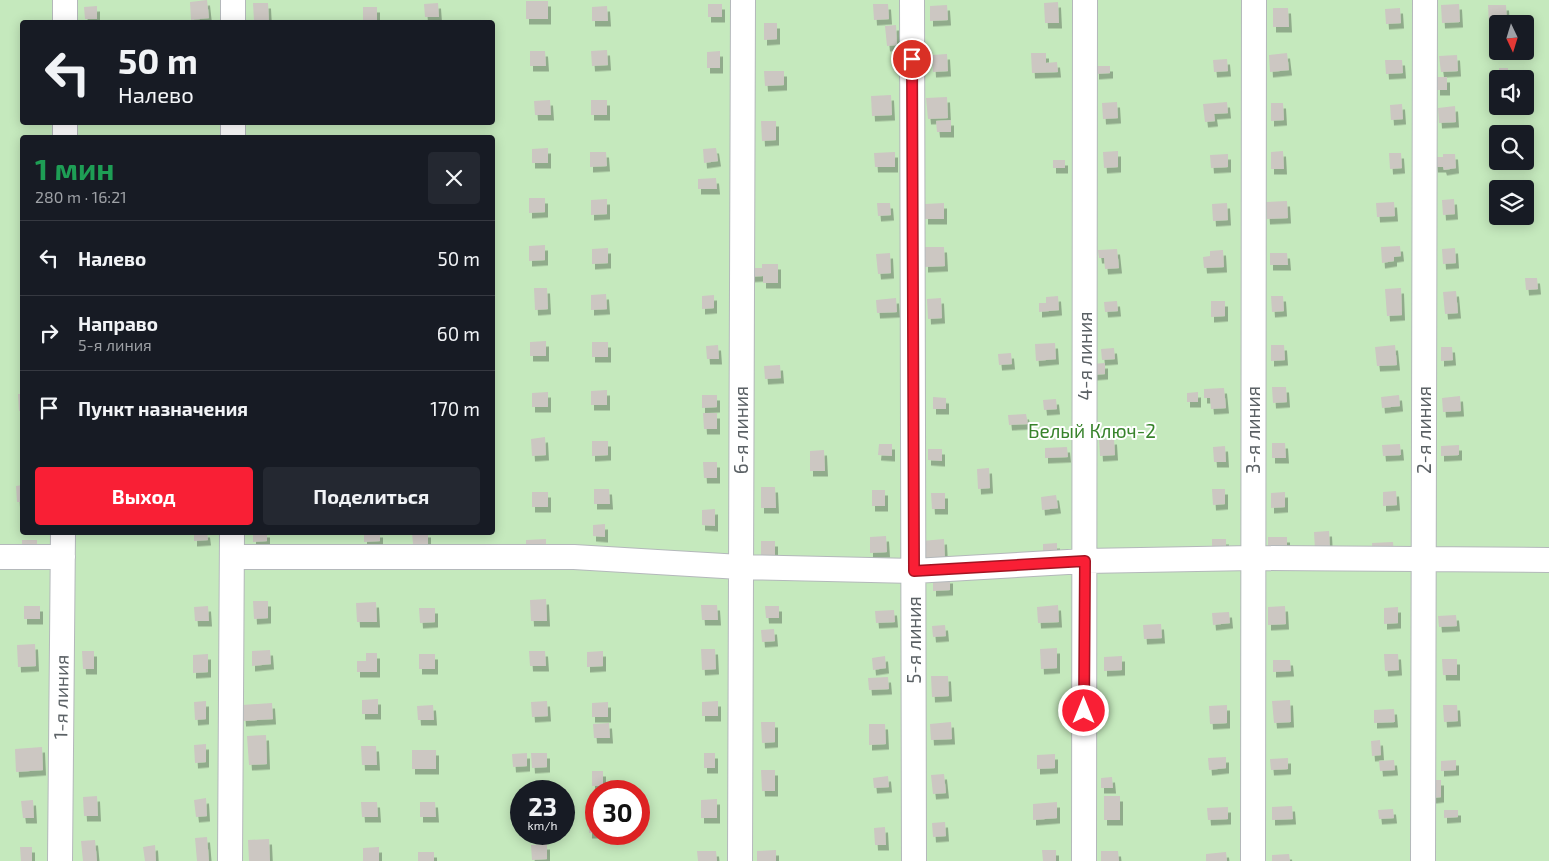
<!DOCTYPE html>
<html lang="ru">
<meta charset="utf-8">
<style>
:root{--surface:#171b24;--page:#242831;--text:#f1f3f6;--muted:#9ea1a6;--line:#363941;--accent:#f91f35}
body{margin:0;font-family:"Exo 2",sans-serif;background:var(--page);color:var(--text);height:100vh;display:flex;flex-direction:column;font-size:19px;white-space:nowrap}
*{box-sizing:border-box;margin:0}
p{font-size:16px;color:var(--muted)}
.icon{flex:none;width:28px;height:28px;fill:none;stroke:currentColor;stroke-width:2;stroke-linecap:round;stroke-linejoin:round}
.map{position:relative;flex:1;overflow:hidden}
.details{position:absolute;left:20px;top:135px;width:475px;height:400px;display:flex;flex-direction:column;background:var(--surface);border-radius:5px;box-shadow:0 2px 12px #0003}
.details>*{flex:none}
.guide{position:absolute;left:20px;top:20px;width:475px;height:105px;border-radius:5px;box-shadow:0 2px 12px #0003;background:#171b24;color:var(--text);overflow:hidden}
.needle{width:32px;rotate:176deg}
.tools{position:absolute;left:1489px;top:15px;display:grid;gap:10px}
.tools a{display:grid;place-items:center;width:45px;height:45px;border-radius:5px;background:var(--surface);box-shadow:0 2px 12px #0003;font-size:25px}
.speed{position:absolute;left:510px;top:780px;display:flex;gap:10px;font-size:25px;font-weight:700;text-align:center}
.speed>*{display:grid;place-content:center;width:65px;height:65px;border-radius:50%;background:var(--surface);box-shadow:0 2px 12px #0003;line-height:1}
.speed small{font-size:12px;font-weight:400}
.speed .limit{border:8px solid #d22;background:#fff;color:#111}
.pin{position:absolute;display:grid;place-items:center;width:42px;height:42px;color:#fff;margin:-21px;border:2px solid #fff;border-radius:50%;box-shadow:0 1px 5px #0007}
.me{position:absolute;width:55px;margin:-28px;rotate:0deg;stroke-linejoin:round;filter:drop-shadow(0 0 4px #0008)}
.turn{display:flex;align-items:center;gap:18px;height:105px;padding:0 15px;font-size:22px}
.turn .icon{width:65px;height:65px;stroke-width:2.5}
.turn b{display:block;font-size:35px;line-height:42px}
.round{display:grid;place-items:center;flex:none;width:52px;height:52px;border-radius:5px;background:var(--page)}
.summary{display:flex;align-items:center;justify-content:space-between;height:85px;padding:0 15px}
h1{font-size:30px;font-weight:700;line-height:38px;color:#1e9e55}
.button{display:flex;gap:10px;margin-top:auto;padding:10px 15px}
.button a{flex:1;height:58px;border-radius:5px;background:var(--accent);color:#fff;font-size:20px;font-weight:700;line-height:58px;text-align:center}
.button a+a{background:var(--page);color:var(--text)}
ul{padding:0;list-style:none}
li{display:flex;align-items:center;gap:15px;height:75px;padding:0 15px;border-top:1px solid var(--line)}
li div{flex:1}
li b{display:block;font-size:19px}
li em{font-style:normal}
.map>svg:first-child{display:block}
.green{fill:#c5e9bd;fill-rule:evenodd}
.building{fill:#ccc7c2;filter:url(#shadow)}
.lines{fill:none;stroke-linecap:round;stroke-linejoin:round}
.street-casing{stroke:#b4b8bb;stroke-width:26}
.street{stroke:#fff;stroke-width:24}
.route-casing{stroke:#a21422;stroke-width:12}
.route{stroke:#f91f35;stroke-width:9}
.labels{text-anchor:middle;stroke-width:4;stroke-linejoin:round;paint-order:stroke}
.street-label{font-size:19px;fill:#5b6165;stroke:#fff}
.park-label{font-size:19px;fill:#38832c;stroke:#fff}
</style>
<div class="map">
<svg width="1549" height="861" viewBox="0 0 1549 861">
<defs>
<filter id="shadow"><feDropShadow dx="3" dy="5.5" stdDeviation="0" flood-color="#0004"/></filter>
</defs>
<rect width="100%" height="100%" fill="#efeae3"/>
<path class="green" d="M0,0h1549v861h-1549zM22,22h470v100h-470zM1498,24h27v27h-27zM1498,79h27v27h-27zM1498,134h27v27h-27zM22,138h470v394h-470zM1498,189h27v27h-27zM521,791h43v43h-43zM596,791h43v43h-43z"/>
<path class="building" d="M207,0l2,18 -18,2 -1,-18z
M526,1h22v18h-22z
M1058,2l1,21h-14l-1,-20z
M253,3h15l1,19h-15z
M438,3l1,14h-14l-1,-13z
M708,4h14v13h-14z
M873,4h15l1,15 -15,1z
M1459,4l1,18 -18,1 -1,-18z
M947,5l1,15 -18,1v-15z
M1488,5h18l1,17 -18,1z
M97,6v13h-12l-1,-12z
M607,6l1,15h-16v-14z
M363,7h14v14h-14z
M1273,8h15l1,19h-16z
M1400,8l1,15 -15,1 -1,-15z
M764,23h13v16l-13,1z
M896,25l1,20 -10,1 -2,-20z
M607,50l1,15 -16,1 -1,-15z
M530,51h15l1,15h-16z
M720,51v17h-13v-16z
M1031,53h15v10l11,-1 1,10 -26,1z
M1287,53l2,17 -19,2 -1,-17z
M947,54l1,17 -15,1 -1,-17z
M1457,55l1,16 -17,1 -2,-16z
M1227,59l1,12 -14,1 -1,-12z
M1385,60h17l1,13 -17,1z
M1096,66h14v7l-14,1z
M1499,68h9l1,11h-10z
M764,71h20v14l-19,1z
M1437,77h10v13h-10z
M891,95l1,20 -20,1 -1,-20z
M947,97l1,21 -20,1 -2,-21z
M550,100l1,15h-16l-1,-14z
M591,100h16v15h-16z
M1117,102l1,16 -15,1 -1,-16z
M1227,102l1,11 -14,1 1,7 -10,1 -2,-18z
M1271,103h12l1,17 -13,1z
M1402,104l1,15 -12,1 -1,-15z
M1455,106l1,16 -17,1 -1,-15z
M951,120v12h-14l-1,-11z
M761,121h15v19l-14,1z
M548,148v15h-16v-14z
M716,148l2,13 -14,2 -1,-14z
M1118,151v16l-14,1 -1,-16z
M1283,151l1,18h-13v-17z
M590,152h16l1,14 -17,1z
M895,152v15h-20l-1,-14z
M1389,153h12l1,15 -12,1z
M1228,154v13l-17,1 -1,-13z
M1443,154h12l1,14 -12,2 -1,-3h-8l-1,-10h9z
M1053,160h12v8h-12z
M716,178l1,11h-19v-10z
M529,198h16v14l-16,1z
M607,199v15l-16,1v-15z
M1454,199l1,15 -12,1 -1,-15z
M1287,201l1,17 -21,1 -1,-17z
M1394,202l1,14 -18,1 -1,-14z
M877,203h13l1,12 -13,1z
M944,203v16h-19v-15z
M1227,203l1,17 -15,1 -1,-17z
M545,245v15l-16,1v-15z
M1400,246l1,10 -7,1v4l-12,2 -1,-16z
M925,247h19l1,19 -20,1z
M608,248v15l-16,1v-15z
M1455,248l1,15 -13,1 -1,-15z
M1117,249l2,19 -14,1 -1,-11h-5l-1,-8z
M1223,250l1,17 -20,1 -1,-11 7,-1v-5z
M890,253l1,20 -13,1 -2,-20z
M1270,253h17l1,12h-18z
M762,264h16v19h-15v-7l-17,1v-9h16z
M1525,278h12l1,11 -12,1z
M534,288h13l1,21 -13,1z
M1401,288l1,27 -15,1 -2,-27z
M1456,291l2,22 -13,1 -2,-22z
M606,294l1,15 -16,1v-15z
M714,295v13l-12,1v-13z
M1058,296l1,14 -20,2v-9h7v-6z
M1271,296h12l1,15 -12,1z
M896,298l1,14 -20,1 -1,-13z
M941,298l1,20 -14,1 -1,-20z
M1117,301l1,10 -13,1 -1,-10z
M1211,301h14v15l-14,1z
M546,341v15h-16v-14z
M592,342h16v15h-16z
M1055,343l1,16 -20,2 -1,-17z
M718,345l1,14h-12l-1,-13z
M1271,345h13l1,15 -14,1z
M1395,345l2,20 -20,1 -2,-19z
M1441,347h11l1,13 -12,1z
M1114,348l1,11 -13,1 -1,-11z
M1011,353l1,11 -13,1 -1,-11z
M1105,363v11l-13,1v-11z
M780,365l1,13 -16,1 -1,-13z
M1272,387h14l1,15 -14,1z
M1224,388l2,20 -15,1 -1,-11h-6v-9z
M607,390v15h-16v-14z
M548,392v15h-16v-14z
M1198,392v10h-11v-9z
M18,394h4v16l-3,1z
M702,395h15v12l-15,1z
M1399,395l1,11 -18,2 -1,-11z
M1460,396l1,15 -18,1 -1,-14z
M933,397l13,1v11h-13z
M1056,399l1,10 -13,1 -1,-10z
M703,413h14v16h-13z
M1026,414l2,10 -19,1 -1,-10z
M545,437l1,18 -14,1 -1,-17z
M1114,439l1,16 -15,1 -1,-16z
M592,441h16v14l-16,1z
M1272,443h13l1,15h-14z
M879,444h13v12l-14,-1z
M1400,444l1,11 -18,1 -1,-11z
M1459,445v10l-18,1v-10z
M1225,446l1,16h-12l-1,-15z
M1067,447l1,10 -23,1v-10z
M928,449h14v12l-14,-1z
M824,450l1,21h-15v-20z
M703,462h14v16h-13z
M989,468l1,20 -12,1 -1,-20z
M22,485v17h-5l-1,-16z
M761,487h14l1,21h-15z
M594,489h15l1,15h-16z
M1212,489h13v15l-12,1z
M872,490h13v16h-13z
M1396,491l1,14 -14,1v-14z
M532,492h16v15h-16z
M1285,492v15l-14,1v-15z
M931,493h14v16h-13z
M1056,495l2,13 -16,2 -1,-13z
M715,509v17l-13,-1v-15z
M605,524v13l-12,-1v-11z
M1329,531l1,18 -15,1 -1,-18z
M194,532h13l1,8 -14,1z
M253,532h14v9l-14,1z
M364,532h16v9l-16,1z
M412,532h16v12h-15z
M886,536l1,16 -17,1v-16z
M1268,537h19v17l-19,1z
M546,539v13h-20v-12z
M944,539l1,19 -21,1 -2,-18z
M1212,539h14v15l-14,1z
M22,540h15v12l-15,1z
M761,541h14v16h-14z
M1393,542l1,14 -21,1 -1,-14z
M1057,543v12h-14v-11z
M933,578h17v12l-17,1z
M546,599l1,22h-16l-1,-21z
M253,601h15v17l-14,1z
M376,602l1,20h-20l-1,-19z
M701,605h16l1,15h-16z
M1058,605l1,17 -21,1 -1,-16z
M24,606h16v13h-16z
M208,606l1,15h-14l-1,-14z
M765,606h14v12h-13z
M1285,606l1,18 -18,1v-18z
M1398,607v16l-14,1v-16z
M419,608h16v14l-15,1z
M894,610l1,12 -19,1 -1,-12z
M1229,612l1,11 -17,2 -1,-12z
M1456,615l1,11 -18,1 -1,-11z
M1161,624l1,14 -18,1 -1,-14z
M945,625l1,11 -13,1 -1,-11z
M774,629l1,12 -13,1 -1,-12z
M35,644l1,22 -18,1 -1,-22z
M1057,648v20l-16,1 -1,-20z
M701,649h14l1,20 -14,1z
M270,650l1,14 -19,2v-15z
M82,651h12v18h-11z
M529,651h16l1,15h-16z
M603,651v15l-16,1v-15z
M366,653h11v19h-20v-11h9z
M208,654v18l-15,1v-18z
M419,654h16v15h-16z
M1384,654h14l1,16 -14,1z
M885,656l1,12 -13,2 -1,-12z
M1122,656v14l-18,1v-14z
M1442,659h15v16h-14z
M1273,660h17l1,11 -18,1z
M931,676h17l1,20 -17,1z
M888,677l1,12 -20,1 -1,-12z
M378,699v15h-16v-14z
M1290,700l1,22 -17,1 -2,-22z
M206,701v18l-11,1 -1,-18z
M547,701l1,15 -16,1 -1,-15z
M718,701v15h-16v-14z
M608,702v15h-16v-14z
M272,703l1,16 -30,2 -1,-16z
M433,705l1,15h-16l-1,-14z
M1227,705v18l-17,1 -1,-18z
M1443,705h14l1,16 -14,1z
M1394,709l1,13 -21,1v-13z
M761,722h14v20l-13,1z
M951,722l1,17 -21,1 -1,-16z
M609,723l1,15h-16l-1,-14z
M869,724h16l1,20 -17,1z
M266,735l1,29 -18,1 -2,-29z
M1380,740l1,15 -9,1 -1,-15z
M206,744v18l-11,1 -1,-18z
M361,746h15l1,19h-15z
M42,747l1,23 -27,2 -1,-23z
M412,750h24v19h-24z
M527,753v13l-14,1 -1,-13z
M531,753h16v14l-15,1z
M704,753h11v15h-11z
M1055,754v14l-18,1v-14z
M1226,757v11l-17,2 -1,-12z
M1288,758v11l-17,1 -1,-11z
M1394,760l1,10 -15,1 -1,-10z
M1456,760v10l-15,1v-10z
M761,770h14v21h-13z
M592,771h11v15h-11z
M944,774l2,19 -13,1 -2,-19z
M888,776l1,11 -15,1 -1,-10z
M1112,777l1,11h-12v-10z
M1433,780h8v17l-8,1z
M97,796l1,20h-14l-1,-19z
M1104,796h16v24h-16z
M206,798l1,18 -11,1 -2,-17z
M717,799v19h-16v-18z
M33,800l1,18h-11l-2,-17z
M361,802h16l1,15h-16z
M420,802h15l1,15h-16z
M1057,802v16l-24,2v-16z
M1292,806l1,13 -21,1v-13z
M1228,807v12l-20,1 -1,-12z
M1393,809l1,9 -15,1 -1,-9z
M1444,810h14v7l-14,1z
M589,818h7v15h-7z
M945,822l1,14 -13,1 -1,-14z
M885,827l1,18h-11l-1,-17z
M207,837l2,24h-12l-2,-23z
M269,839l1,22h-21l-1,-21z
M95,840l2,21h-14l-2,-20z
M547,844v15l-15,1 -1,-15z
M155,845l1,16h-11l-2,-14z
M20,847h12v14h-11z
M379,847v14h-16v-13z
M776,850v11h-19v-10z
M1042,850h14v11h-13z
M697,851h19l1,10h-19z
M1101,851h17l1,10h-18z
M418,852h16v9h-16z
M1226,852l1,9h-21v-7z
M1289,854l1,7h-18v-6z"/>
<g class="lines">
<g class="street-casing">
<path id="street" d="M912,0l2,861
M65,22v-22
M233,22v-22
M65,138v-16
M233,138v-16
M0,557h63
M232,557h342l166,10 174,4 171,-10 168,-3 296,2
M60,861l3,-329
M230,861l2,-329
M740,861l3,-861
M1084,861l1,-861
M1253,861l1,-861
M1423,861l2,-861"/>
</g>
<use href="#street" class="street"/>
</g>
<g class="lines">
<g class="route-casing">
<path id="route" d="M912,59l2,512 171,-10 -1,150"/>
</g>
<use href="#route" class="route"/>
</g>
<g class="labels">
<g class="street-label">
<text transform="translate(1085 356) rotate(-90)" y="7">4-я линия</text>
<text transform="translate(741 430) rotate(-90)" y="7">6-я линия</text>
<text transform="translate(1253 430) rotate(-90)" y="7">3-я линия</text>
<text transform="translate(1424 430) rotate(-90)" y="7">2-я линия</text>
<text transform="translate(914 640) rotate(-90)" y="7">5-я линия</text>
<text transform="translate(61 697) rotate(-89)" y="7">1-я линия</text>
</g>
<g class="park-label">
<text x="1092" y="438">Белый Ключ-2</text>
</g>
</g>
</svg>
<div class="tools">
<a><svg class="needle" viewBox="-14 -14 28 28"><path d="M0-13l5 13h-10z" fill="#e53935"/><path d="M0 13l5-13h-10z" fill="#9ea1a6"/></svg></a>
<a><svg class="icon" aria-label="sound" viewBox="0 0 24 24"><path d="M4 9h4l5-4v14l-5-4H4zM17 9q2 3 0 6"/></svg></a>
<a><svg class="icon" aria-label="search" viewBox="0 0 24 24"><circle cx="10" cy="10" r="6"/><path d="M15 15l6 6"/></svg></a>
<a><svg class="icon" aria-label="layers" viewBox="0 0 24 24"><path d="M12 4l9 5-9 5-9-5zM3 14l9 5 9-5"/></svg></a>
</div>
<div class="speed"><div>23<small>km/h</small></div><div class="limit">30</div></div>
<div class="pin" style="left:912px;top:59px;background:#d93025"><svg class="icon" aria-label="arrive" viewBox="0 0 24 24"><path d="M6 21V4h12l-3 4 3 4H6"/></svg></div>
<svg class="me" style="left:1084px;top:711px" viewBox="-20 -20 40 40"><circle r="17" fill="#f91f35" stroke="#fff" stroke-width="3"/><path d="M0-11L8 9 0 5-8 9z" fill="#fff"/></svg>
<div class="guide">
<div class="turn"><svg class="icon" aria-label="left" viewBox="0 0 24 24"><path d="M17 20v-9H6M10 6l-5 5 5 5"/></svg><div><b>50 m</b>Налево</div></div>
</div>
<section class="details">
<div class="summary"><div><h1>1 мин</h1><p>280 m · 16:21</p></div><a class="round"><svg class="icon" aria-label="close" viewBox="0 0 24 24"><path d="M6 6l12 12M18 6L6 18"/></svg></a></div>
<ul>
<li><svg class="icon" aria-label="left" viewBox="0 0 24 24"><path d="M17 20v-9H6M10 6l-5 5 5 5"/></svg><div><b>Налево</b></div><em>50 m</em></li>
<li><svg class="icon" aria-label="right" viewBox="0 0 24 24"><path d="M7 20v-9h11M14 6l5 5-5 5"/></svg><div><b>Направо</b><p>5-я линия</p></div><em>60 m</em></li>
<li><svg class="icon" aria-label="arrive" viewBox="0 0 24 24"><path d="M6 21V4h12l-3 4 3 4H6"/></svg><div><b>Пункт назначения</b></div><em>170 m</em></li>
</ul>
<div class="button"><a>Выход</a><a>Поделиться</a></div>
</section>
</div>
